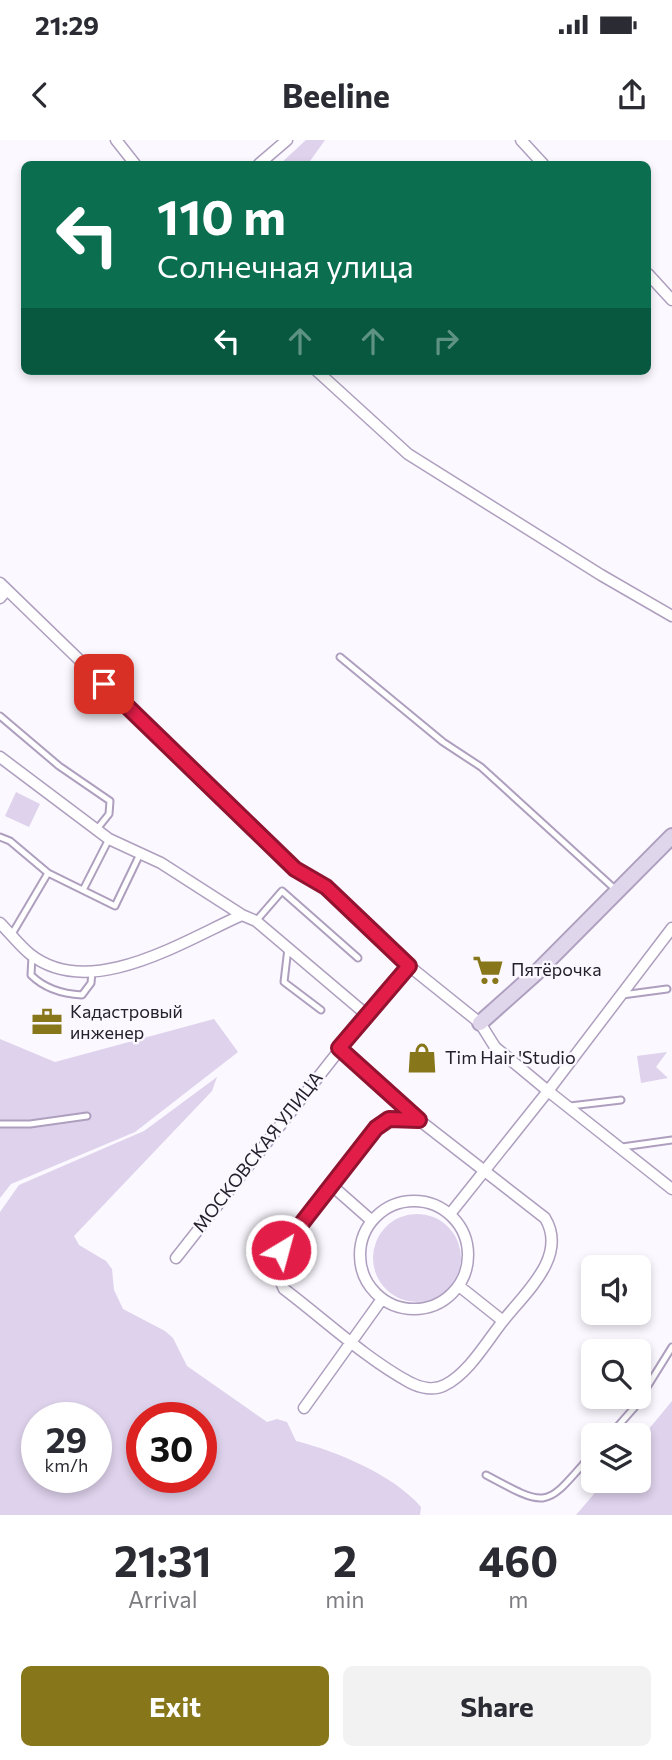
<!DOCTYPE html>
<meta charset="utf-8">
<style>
:root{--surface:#fff;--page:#f2f2f3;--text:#2b2b33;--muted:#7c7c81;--accent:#87761a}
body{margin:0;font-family:Commissioner,sans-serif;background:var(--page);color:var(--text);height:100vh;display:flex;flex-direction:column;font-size:26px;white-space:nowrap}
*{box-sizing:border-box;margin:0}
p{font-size:23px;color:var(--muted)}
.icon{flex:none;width:38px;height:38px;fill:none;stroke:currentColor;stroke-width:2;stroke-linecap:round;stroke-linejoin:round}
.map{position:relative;height:1375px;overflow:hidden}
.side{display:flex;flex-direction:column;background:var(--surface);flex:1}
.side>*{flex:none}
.banner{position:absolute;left:21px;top:21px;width:630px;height:214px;border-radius:10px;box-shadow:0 4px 10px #0003;background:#0b6e4f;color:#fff;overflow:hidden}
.buttons{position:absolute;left:581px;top:1115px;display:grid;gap:14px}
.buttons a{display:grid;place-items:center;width:70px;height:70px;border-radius:10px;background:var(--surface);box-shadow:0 4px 10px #0003;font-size:35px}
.speed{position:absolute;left:21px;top:1262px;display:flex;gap:14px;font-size:35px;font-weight:700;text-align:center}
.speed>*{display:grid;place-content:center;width:91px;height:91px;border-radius:50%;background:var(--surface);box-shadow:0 4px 10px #0003;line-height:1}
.speed small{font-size:18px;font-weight:400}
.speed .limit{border:10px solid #d22;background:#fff;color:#111}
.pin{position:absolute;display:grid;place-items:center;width:60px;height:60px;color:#fff;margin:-30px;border-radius:14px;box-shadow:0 4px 10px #0006}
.me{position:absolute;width:77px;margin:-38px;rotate:37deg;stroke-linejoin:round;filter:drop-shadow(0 0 5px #0008)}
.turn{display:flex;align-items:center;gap:24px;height:147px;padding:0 21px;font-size:32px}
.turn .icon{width:91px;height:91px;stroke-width:2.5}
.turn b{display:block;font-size:49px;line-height:60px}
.lanes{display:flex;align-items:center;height:66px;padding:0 21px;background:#0003;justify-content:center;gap:35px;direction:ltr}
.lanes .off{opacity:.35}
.eta{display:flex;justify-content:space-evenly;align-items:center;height:119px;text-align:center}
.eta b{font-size:42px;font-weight:700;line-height:49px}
.primary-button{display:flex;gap:14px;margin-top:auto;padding:14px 21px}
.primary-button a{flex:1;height:80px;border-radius:10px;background:var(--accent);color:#fff;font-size:28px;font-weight:700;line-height:80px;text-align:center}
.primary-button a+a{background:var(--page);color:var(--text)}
.status{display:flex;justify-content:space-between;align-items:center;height:49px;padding:0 35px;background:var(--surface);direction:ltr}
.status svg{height:19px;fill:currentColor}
header{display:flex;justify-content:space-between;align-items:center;height:91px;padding:0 21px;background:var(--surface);font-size:32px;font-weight:700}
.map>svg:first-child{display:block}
.green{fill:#ded2ec;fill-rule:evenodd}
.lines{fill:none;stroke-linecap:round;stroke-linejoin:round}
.lane-casing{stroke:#ae9fbf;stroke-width:9}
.street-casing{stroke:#ae9fbf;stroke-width:13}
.secondary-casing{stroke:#ae9fbf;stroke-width:18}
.lane{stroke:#fff;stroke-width:5}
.street{stroke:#fff;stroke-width:10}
.secondary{stroke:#e0d6ec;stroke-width:14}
.route-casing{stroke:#92132f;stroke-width:18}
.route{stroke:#e11d48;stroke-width:12}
.labels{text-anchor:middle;stroke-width:5;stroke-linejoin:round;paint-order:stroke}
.poi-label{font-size:18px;fill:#26202c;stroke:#fbf8ff;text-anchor:start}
.street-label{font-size:18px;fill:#26202c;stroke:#fbf8ff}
</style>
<div class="status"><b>21:29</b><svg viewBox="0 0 49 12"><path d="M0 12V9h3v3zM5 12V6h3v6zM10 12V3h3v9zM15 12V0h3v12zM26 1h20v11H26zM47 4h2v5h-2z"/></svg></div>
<header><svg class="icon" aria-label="back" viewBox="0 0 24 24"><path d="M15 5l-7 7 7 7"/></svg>Beeline<svg class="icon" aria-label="share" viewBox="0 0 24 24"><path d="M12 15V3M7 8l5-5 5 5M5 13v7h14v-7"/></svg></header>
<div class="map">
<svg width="672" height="1375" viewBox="0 0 672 1375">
<rect width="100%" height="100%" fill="#fbf8ff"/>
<path class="green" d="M306,0h19l-17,24h-28z
M16,652l24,12 -11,23 -24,-11z
M214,879l24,33 -103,80 -124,52 -11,14v-159l55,23z
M667,912l-11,15 12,11 -27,5 -4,-27z
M217,937l-5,14 -138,145 5,9 27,16 6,8 2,21 9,19 42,22 8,7 14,28 80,56 10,-3 10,3 9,19c40,10 98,34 125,66l-1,8h-420v-303l19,-27 125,-54zM37,1278h59v59h-59zM142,1278h59v59h-59z
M373 1118a44 44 0 1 1 88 0a44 44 0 1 1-88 0Z
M672,1261v114h-96l29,-34 34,-1v-39z"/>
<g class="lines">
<g class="lane-casing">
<path id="lane" d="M340,517l103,85 38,25 135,123
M0,576l59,50 51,35 -1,13 -12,15
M0,697l10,4 38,32 67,33 25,-52
M83,750l26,-51
M256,781l26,-30 76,67
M12,794l36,-61
M288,808l-4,34 37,28
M32,816l-1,19c13,13 32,19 51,20l9,-12 1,-11
M622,855l45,-6
M570,966l51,-6
M0,984h30l57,-8
M622,1007l50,-7
M610,1295l24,-27 38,-61
M486,1335c65,35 59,32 107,-22"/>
</g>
<g class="street-casing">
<path id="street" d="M116,0l19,24
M521,0l22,24
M259,24l28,-24
M648,134l24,26
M317,231l91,83 193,121 71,41
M0,443l295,286 31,18 83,79 71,57 15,24 53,44 -98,123
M0,458l7,-8
M0,617l109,82 52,24 81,52 14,6 111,94 42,-49
M0,783c10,10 19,22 30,31 60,48 155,-14 212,-39
M672,788l-124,163 124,98
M339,908l80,72 126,98c23,38 -19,74 -42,103l-44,-35
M419,980l-30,-1 -13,9 -95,122c-4,15 -4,25 3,39 41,31 81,69 125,93 11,6 25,9 36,3 24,-12 42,-44 58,-64
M330,1044l42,37
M360 1115a54 54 0 1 1 108 0a54 54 0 1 1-108 0Z
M176,1118l191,-243
M304,1268l78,-109"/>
</g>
<g class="secondary-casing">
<path id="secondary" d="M480,883l56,-50 136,-137"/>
</g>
<use href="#lane" class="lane"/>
<use href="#street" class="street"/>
<use href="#secondary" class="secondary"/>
</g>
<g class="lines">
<g class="route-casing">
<path id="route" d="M104,544l191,185 31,18 83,79 -70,82 80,72 -30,-1 -13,9 -95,122"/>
</g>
<use href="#route" class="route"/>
</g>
<defs>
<g id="supermarket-bare" transform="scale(2.415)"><path d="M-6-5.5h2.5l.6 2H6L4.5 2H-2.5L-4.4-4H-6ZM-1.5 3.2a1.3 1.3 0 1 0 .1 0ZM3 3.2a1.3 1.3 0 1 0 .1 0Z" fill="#87761a" stroke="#fbf8ff" stroke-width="2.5" paint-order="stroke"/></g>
<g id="office-bare" transform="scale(2.415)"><path d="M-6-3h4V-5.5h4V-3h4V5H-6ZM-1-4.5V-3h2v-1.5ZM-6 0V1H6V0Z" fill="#87761a" stroke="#fbf8ff" stroke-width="2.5" paint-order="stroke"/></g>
<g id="shop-bare" transform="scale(2.415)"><path d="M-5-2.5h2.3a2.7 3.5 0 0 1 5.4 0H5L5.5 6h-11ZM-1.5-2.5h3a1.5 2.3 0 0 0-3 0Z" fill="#87761a" stroke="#fbf8ff" stroke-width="2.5" paint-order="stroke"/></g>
</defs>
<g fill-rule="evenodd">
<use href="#supermarket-bare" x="488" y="830"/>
<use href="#office-bare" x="47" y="882"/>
<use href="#shop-bare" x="422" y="918"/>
</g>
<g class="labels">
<g class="poi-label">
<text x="511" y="836">Пятёрочка</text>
<text x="70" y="878">Кадастровый<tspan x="70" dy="21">инженер</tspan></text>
<text x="445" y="924">Tim Hair 'Studio</text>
</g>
<g class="street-label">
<text transform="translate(258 1012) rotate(-52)" y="6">МОСКОВСКАЯ УЛИЦА</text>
</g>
</g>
</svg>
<div class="buttons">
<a><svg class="icon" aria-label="sound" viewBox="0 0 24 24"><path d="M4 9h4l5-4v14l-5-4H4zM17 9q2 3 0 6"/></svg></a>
<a><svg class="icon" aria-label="search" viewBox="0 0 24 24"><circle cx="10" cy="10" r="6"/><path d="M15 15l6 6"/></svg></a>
<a><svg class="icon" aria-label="layers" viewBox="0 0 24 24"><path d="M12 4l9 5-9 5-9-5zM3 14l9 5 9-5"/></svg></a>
</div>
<div class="speed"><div>29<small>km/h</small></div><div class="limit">30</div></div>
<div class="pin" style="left:104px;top:544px;background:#d93025"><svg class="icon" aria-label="arrive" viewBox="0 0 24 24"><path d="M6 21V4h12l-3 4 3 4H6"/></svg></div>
<svg class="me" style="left:281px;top:1110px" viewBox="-20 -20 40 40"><circle r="17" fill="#e11d48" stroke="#fff" stroke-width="3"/><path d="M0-11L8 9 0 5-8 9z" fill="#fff"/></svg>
<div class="banner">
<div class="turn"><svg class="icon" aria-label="left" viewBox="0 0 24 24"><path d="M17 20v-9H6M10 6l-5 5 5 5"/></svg><div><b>110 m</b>Солнечная улица</div></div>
<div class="lanes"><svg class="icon" aria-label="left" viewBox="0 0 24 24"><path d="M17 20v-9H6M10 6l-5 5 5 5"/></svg><svg class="icon off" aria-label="ahead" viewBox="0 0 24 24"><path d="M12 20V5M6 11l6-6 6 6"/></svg><svg class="icon off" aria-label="ahead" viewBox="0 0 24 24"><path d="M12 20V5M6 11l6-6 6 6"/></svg><svg class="icon off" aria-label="right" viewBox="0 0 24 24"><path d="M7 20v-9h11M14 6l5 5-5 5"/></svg></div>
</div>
</div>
<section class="side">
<div class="eta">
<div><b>21:31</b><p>Arrival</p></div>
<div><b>2</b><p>min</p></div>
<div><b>460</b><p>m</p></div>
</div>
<div class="primary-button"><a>Exit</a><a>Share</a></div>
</section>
